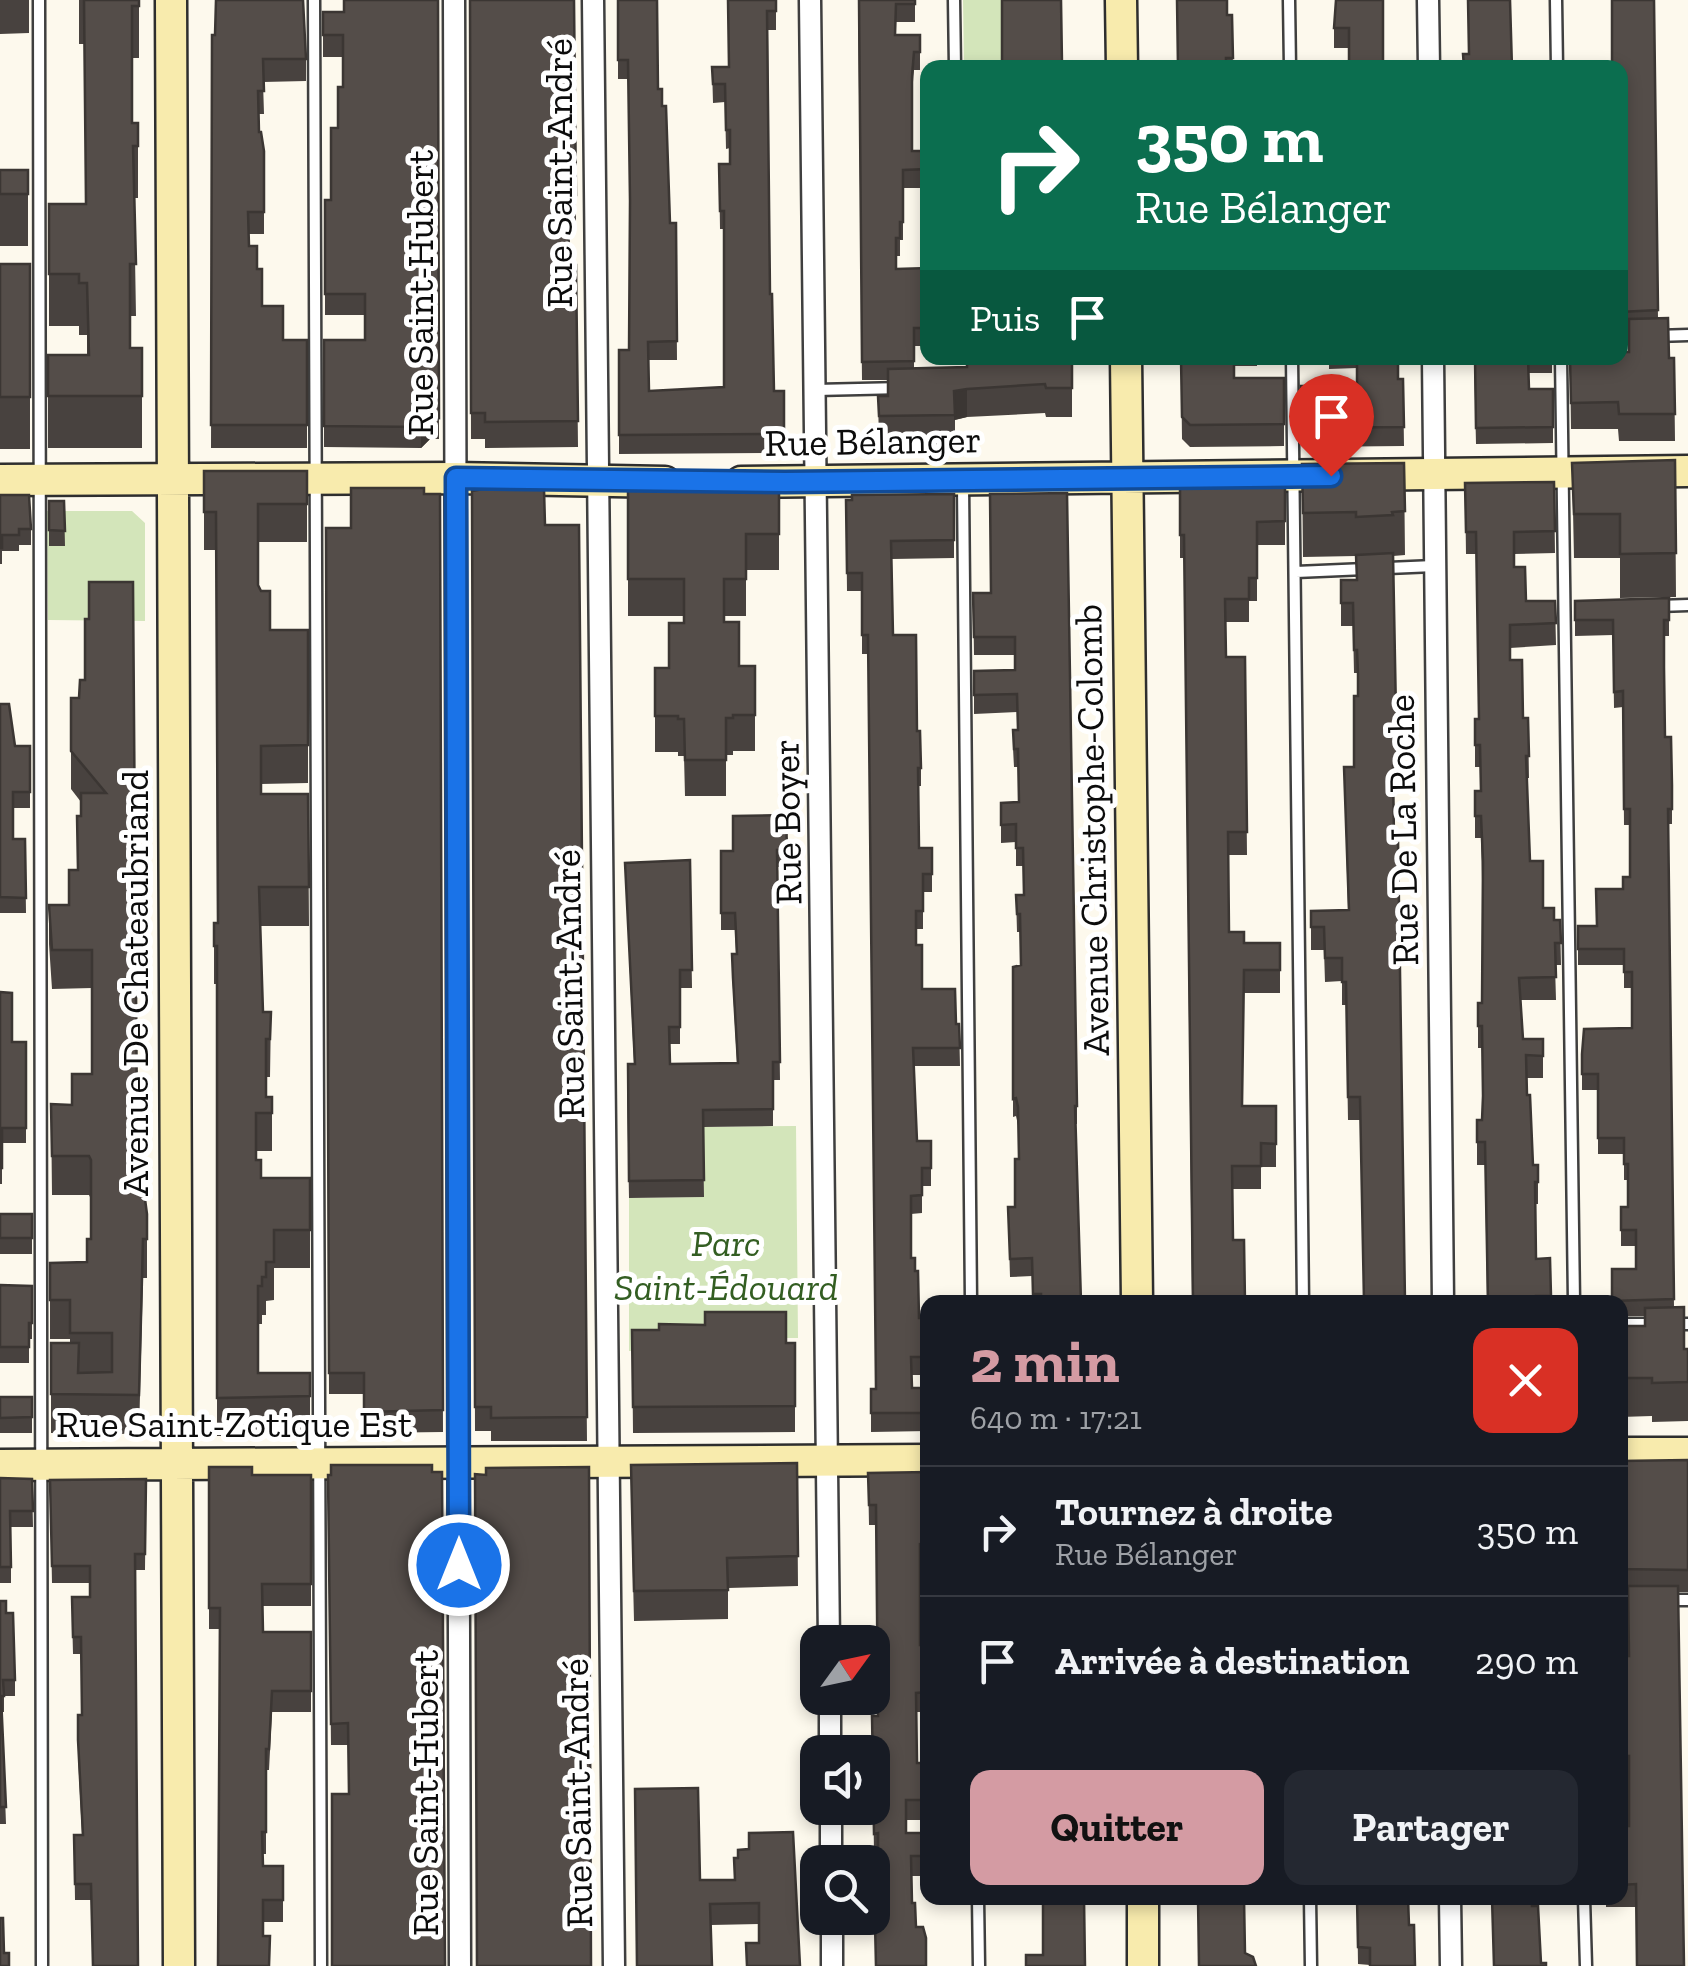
<!DOCTYPE html>
<html lang="fr">
<meta charset="utf-8">
<style>
:root{--surface:#171b24;--page:#242831;--text:#f1f3f6;--muted:#9ea1a6;--line:#363941;--accent:#d49ba3}
body{margin:0;font-family:"Zilla Slab",serif;background:var(--page);color:var(--text);height:100vh;display:flex;flex-direction:column;font-size:38px;white-space:nowrap}
*{box-sizing:border-box;margin:0}
p{font-size:32px;color:var(--muted)}
.icon{flex:none;width:55px;height:55px;fill:none;stroke:currentColor;stroke-width:2;stroke-linecap:round;stroke-linejoin:round}
.map{position:relative;flex:1;overflow:hidden}
.drawer{position:absolute;left:920px;top:1295px;width:708px;height:610px;display:flex;flex-direction:column;background:var(--surface);border-radius:20px;box-shadow:0 5px 15px #0003}
.drawer>*{flex:none}
.hud{position:absolute;left:920px;top:60px;width:708px;height:305px;border-radius:20px;box-shadow:0 5px 15px #0003;background:#0b6e4f;color:#fff;overflow:hidden}
.needle{width:65px;rotate:57deg}
.tools{position:absolute;left:800px;top:1625px;display:grid;gap:20px}
.tools a{display:grid;place-items:center;width:90px;height:90px;border-radius:20px;background:var(--surface);box-shadow:0 5px 15px #0003;font-size:50px}
.pin{position:absolute;display:grid;place-items:center;width:85px;height:85px;color:#fff;margin:-102px -42px;border-radius:50% 50% 50% 0;rotate:-45deg;box-shadow:0 0 10px #0007}
.pin .icon{rotate:45deg}
.me{position:absolute;width:110px;margin:-55px;rotate:0deg;stroke-linejoin:round;filter:drop-shadow(0 0 8px #0008)}
.turn{display:flex;align-items:center;gap:35px;height:210px;padding:0 50px;font-size:45px}
.turn .icon{width:130px;height:130px;stroke-width:2.5}
.turn b{display:block;font-size:70px;line-height:85px}
.then{display:flex;align-items:center;height:95px;padding:0 50px;background:#0003;gap:20px;font-size:38px}
.round{display:grid;place-items:center;flex:none;width:105px;height:105px;border-radius:20px;background:var(--page)}
.head{display:flex;align-items:center;justify-content:space-between;height:170px;padding:0 50px}
h1{font-size:60px;font-weight:700;line-height:75px;color:var(--accent)}
.button{display:flex;gap:20px;margin-top:auto;padding:20px 50px}
.button a{flex:1;height:115px;border-radius:20px;background:var(--accent);color:#111;font-size:40px;font-weight:700;line-height:115px;text-align:center}
.button a+a{background:var(--page);color:var(--text)}
ul{padding:0;list-style:none}
li{display:flex;align-items:center;gap:30px;height:130px;padding:0 50px;border-top:2px solid var(--line)}
li div{flex:1}
li b{display:block;font-size:38px}
li em{font-style:normal}
.map>svg:first-child{display:block}
.green{fill:#d3e5ba}
.lines{fill:none;stroke-linecap:round;stroke-linejoin:round}
.lane-casing{stroke:#3f3f3f;stroke-width:15}
.street-casing{stroke:#3f3f3f;stroke-width:25}
.secondary-casing{stroke:#2e2e2e;stroke-width:35}
.lane{stroke:#fff;stroke-width:10}
.street{stroke:#fff;stroke-width:20}
.secondary{stroke:#f8ebad;stroke-width:30}
.wall{fill:#48423f}
.shaded-wall{fill:#3b3633}
.building{fill:#544d49;stroke:#3b3633;stroke-width:2.5}
.route-casing{stroke:#114b97;stroke-width:25}
.route{stroke:#1a73e8;stroke-width:18}
.labels{text-anchor:middle;stroke-width:10;stroke-linejoin:round;paint-order:stroke}
.street-label{font-size:38px;fill:#0c0c0c;stroke:#fff}
.park-label{font-size:38px;font-style:italic;fill:#335e22;stroke:#fff}
</style>
<div class="map">
<svg width="1688" height="1966" viewBox="0 0 1688 1966">
<rect width="100%" height="100%" fill="#fdf9ed"/>
<path class="green" d="M963,0h38l1,67h-38z
M47,511h85l13,12v98l-97,-1z
M796,1126l2,212h-92l-1,13h-76v-153l75,-1 -1,-70z"/>
<g class="lines">
<g class="lane-casing">
<path id="lane" d="M39,0l3,1966
M314,0l7,1966
M954,0l1,68
M1289,0l1,68
M1556,0l1,68
M1656,336l32,-1
M1292,358l11,944
M1561,358l13,944
M816,390l86,-2
M963,485l8,817
M1296,572l138,-6
M1659,606l29,-1
M1620,1324h68
M1666,1600h22
M978,1898l1,68
M1310,1898l1,68
M1584,1898l2,68"/>
</g>
<g class="street-casing">
<path id="street" d="M454,0l6,1966
M593,0l21,1966
M810,0l19,1642
M1428,0l1,68
M1433,358l10,944
M830,1698v54
M831,1808v54
M1450,1898l1,68
M832,1918v48"/>
</g>
<g class="secondary-casing">
<path id="secondary" d="M171,0l8,1966
M1121,0l1,68
M1126,358l11,944
M0,480l455,-2 210,4
M741,482l947,-11
M1620,1453h68
M0,1465l928,-5
M1143,1898v68"/>
</g>
<use href="#lane" class="lane"/>
<use href="#street" class="street"/>
<use href="#secondary" class="secondary"/>
</g>
<path class="wall" d="M0,0h29v33l-29,1z
M79,0h60v58h-7v65h6v75h-4l2,118h-6v32h12v100h-94v-93h39v-20h-8v-9h-30v-122h37l-2,-160h-5z
M438,0l1,439h-9l-9,9 -97,-1v-107h41v-25h-40v-115h6l12,-113v-30h-20v-45h21z
M470,0h104l2,221h-7v44h7l2,182 -93,1v-9h-14z
M618,0l40,89 4,17 8,117h6l1,137h-28v31l75,-4v-158h-4l-1,-65h11v-16l-4,1 -1,-47 -12,1 -1,-36h17l47,-67v30h-8l2,264 4,97h10v62l-165,1v-104h10l1,-131 -2,-140h-10z
M858,0h57v22h-19v13h24v35h-6l-2,24v57h16v37h-25v52h-3v16h-4v13l32,-1v78h-14v22l53,-1 105,-7v57h-26l-1,-4 -78,4 -12,3v24l-76,1 -1,-49h10v-16h-26z
M1061,0l1,68h-70l10,-4z
M1383,0l-34,64v-16h-15v-20z
M1654,0l4,318 11,40h5l1,83h-56l-1,-12h-47l-1,-71 59,-6v-24l-9,1v-261z
M1227,15h5l1,53h-56z
M212,35l94,24v22l-43,1 1,32h-6l1,18 5,19v83h-15v12l8,23 5,37 21,34h24v108h-96z
M0,77v93h28v76h-28z
M0,264h30v185h-30z
M1181,358h76v8h-23v12h50v68l-94,1 -8,-8z
M1329,358h69v21h5l1,67 -102,1 -1,-61h56v-18l-28,1z
M1474,358h78v15h-23v16h24v54l-77,1z
M1675,460l1,137 -56,1v-40h-46l-2,-95z
M1404,463l1,92 -12,1 4,233h-4l-33,331h-12l-2,-115h-4v-24l-17,1 -1,-32h-13v-39l37,-1 -4,-143h10l4,-71 -1,-23h-3l-1,-47h-12v-46h15v-24l-53,1 -1,-93z
M204,471h103v71h-49v43l12,45h38v153l-47,1v10h47l1,132h-49l3,86h8l-1,65h-4v20h6v54h-16v9l5,18h49v90h-36v32l-8,1v14h-4v9h-4v49h52v62l-93,1v-452h-3v-61h3l-1,-373h-12z
M779,477v93h-33v46h-22v6l15,44h16v85h-22v4h-7v41h-41l-1,-40h-6v-4h-23v-84h14l15,-45v-7h-56v-138z
M1554,482l1,71 -41,1v13l12,34h29l1,44 -46,3v12l13,58h5l1,60h-2l3,83 13,47 11,12h6l1,45h-6l1,35h-35l2,39h20v39h-17l1,17 6,70h5v39h-3l1,55 14,-1 1,44h-64l-2,-137h-8v-23l5,-22 1,-19 -1,-53h-4v-23l4,-22v-123l-1,-42h-6v-24l5,-23v-24h-5v-48h4l-3,-165h-10l-1,-71z
M1285,484v61h-28v56h-8v21h-24l1,35h19l2,198h-19l1,77 15,11h36v50h-36l-2,113 34,38v23h-15v22h-28v51l-41,62 -8,-744h-4v-73z
M472,491l73,34h34l8,916h-96v-10h-16z
M1067,493l10,613v18h-2l6,178h-48l-1,-26 -22,1 -2,-70h7l4,-48 -1,-34 -2,-9 -3,1v-150l8,-2 -1,-33h-3l-1,-37h8l-1,-29h-7v-24l-15,1v-40l18,-1 -1,-35h-4l-1,-19 5,-18 -1,-18 -43,2v-43l41,-1v-15h-41l-1,-62h18z
M424,494h16l3,938 -79,1v-39h-35l-3,-866h25z
M954,494v64l-62,1 1,76 24,96 4,37v18h-3l1,62h13v44h-9v37h-7v16l6,44 34,35h3l1,42h-46l3,75h14v45h-9v27l-11,1v44l4,13 4,47 9,23v34h-16v13h16v43l-57,1v-43h5l-8,-735h-6v-63h-15l-1,-91z
M0,495l31,34v16h-12v6h-17v13h-2z
M49,501h15l1,45h-16z
M1669,598v38h-5l1,101 7,48v39h-4l6,483 10,42h4v72l-36,1v-6l-32,1v-91h25v-10h-25v-14h-8v-33h24v-23h-15v-39h7v-27h-4v-26h-26v-64h-16v-36l50,-26v-40h-8v-23h-46v-39h19l33,-49v-52h-6l-1,-118 -9,1 -1,-73 -38,1v-35z
M89,619l48,503v39l-2,-1v9l12,45v64h-4l-4,156 -88,-1v-90h19v-4h-20v-76l37,-1 4,-23v-40l-2,-4h-37l-1,-91 21,1 20,-31v-86l-40,1 -3,-45v-39h20l8,-35 4,-68 -10,-13v-91h8l6,-18z
M0,704l15,42h15v62h-17v31h12l1,74h-26z
M786,815l1,52h-10l3,213h-7v46l-70,1 1,70 -75,1 -2,-109 7,-25 -9,-201 65,-3 2,128h-12v56h-11l1,20 67,-1 -5,-92 4,-17 -1,-24h-14v-79h12z
M0,992l12,50h14v101h-24v41h-2z
M0,1214h32v40h-32z
M0,1285l32,1v53h-3v24h-29z
M632,1330l163,13v89l-162,1z
M0,1397h32v36h-32z
M1688,1460v132h-10l-42,315h-30v-9h14v-72h9v-48h-9v-99h4l5,-23 -1,-65h-6l-2,-130z
M797,1463l1,123 -70,2v31l-94,2 -3,-126z
M209,1467l43,8h59v131h-49l1,26h48v80h-39l-3,58h-3v84h-4l1,12h20v56h-20l-43,-293h-11z
M928,1472l-1,91h-7v82h8v67h-12l1,51h11v57h-22v13h22v43h-16v27h3l1,24h7l3,11v28h-50l-2,-85h4v-28h-4l-2,-137h6l-2,-191h-7l-1,-52z
M328,1475l117,491 -96,-172 -1,-49h-17z
M0,1478l32,1 1,48h-22v56h-11z
M146,1479l-1,91h-10l-44,330h-16l-1,-65h8l-4,-79v-41h4l-1,-61h-8l-1,-40 18,-17v-14h-38l-2,-103z
M0,1601l6,12 9,67v16h-11v16h-2l4,112h-6z
M734,1858l66,108 -41,-23v-19l-48,1 -11,-45h34z
M1357,1898h51l-38,67 -12,-1z"/>
<path class="shaded-wall" d="M967,389v28l-13,3v-29z
M430,417v22l-9,9v-21z"/>
<path class="building" d="M84,0h55v6h-7v117h6v23h-5l3,118h-6v84h12v48h-94v-41h41l-2,-72h-8v-9h-30v-70h37z
M216,0h87l3,59h-43l1,32h-6l1,41h2l3,19v61h-16l1,34h8v23h5v37h21v34h24v85h-96l1,-390h3z
M344,0h94l1,418 -9,-1 -9,10 -97,-1v-86h41v-46h-40v-94h6v-72h7v-41h5v-52h-20v-23h21z
M470,0h104l2,195h-8l1,70h7l2,156 -93,1v-9h-14z
M618,0h39l1,89h4v17h4l4,117h6l1,118 -29,1 1,49 75,-4v-176h-4l-1,-47h11v-34h-4l-1,-46h-12l-1,-17h17l-1,-67h48v11h-9l3,283h2l2,97h10v43l-165,1v-85h10l1,-149 -2,-141h-10z
M859,0h56v4h-19l-1,31h25v17h-6l-2,24v75h16v18l-25,1v52h-3v16h-4v31l32,-1v60h-14v33l-52,1z
M1002,0h59l1,63h-36v5h-34v-4h10z
M1177,0h50v15h5l1,43h-7v10h-48z
M1336,0h47v68h-57v-3l23,-1v-36h-15z
M1468,0h42l2,68h-48l-1,-14h6z
M1612,0h42l4,310 -38,2v-244h-8z
M0,170h28v24h-28z
M0,264h30v133h-30z
M1668,318l1,40h5l1,56h-56l-1,-12 -47,1 -1,-45h50v-6h9v-33z
M967,358h94l1,2h10v28h-26l-1,-4 -78,5 -13,2 1,24 -76,1 -1,-20h10v-27l79,-2z
M1181,358h53v20h50v46l-94,1 -8,-8z
M1357,358h41v21h5l1,48 -102,1 -1,-42h56z
M1475,358h53l1,31h24v38l-77,1z
M1675,460l1,93 -56,1v-40h-46l-2,-51z
M1404,463l1,48 -13,1 1,3 -37,2v-5l-53,1 -1,-49z
M204,471h103v33h-49v81l3,6h9v39h38v115l-47,1v48h47l1,93h-50l4,125h8l-1,27h-4v58h6v16h-16v47h5v18h49v52h-36v32h-8v15h-4v9h-4v87h52v23l-93,2v-452h-3v-23h4l-2,-411h-12z
M779,477v57h-33v45h-22v43h15v44h16v49h-22v3h-7v42h-41l-1,-41h-6v-3h-23v-48h14v-45h15v-44h-56v-101z
M1554,482l1,49 -41,1v35h11l1,34h29l1,22 -46,2v35h12l1,58h5l1,38h-3l4,105h13v47h11v12h6l1,23h-6l1,34 -37,1 4,61h20v17l-17,-1 1,40h3l3,70h5v17h-3l1,77 14,-1 1,38h-15v6h-48l-3,-160h-8v-22h5l1,-24 -1,-70h-4v-23h4l1,-142 -2,-45h-6v-25h6l-1,-46h-5v-26h4l-3,-187h-10l-1,-49z
M1285,484v37l-28,1v56h-8v21h-24l1,58h19l2,175h-19l1,100h15v11h36v27h-36l-2,136h34v38l-15,-1v23h-29l1,74h11l1,62h-52l-9,-767h-4v-50z
M351,488h73v6h16l3,916 -79,2v-39h-35l-3,-845h25z
M483,489h61l1,36h34l8,892 -96,1v-11h-16l-3,-916z
M1067,493l10,613h-2l6,196h-40v-8h-8l-1,-36 -22,1 -2,-52h7v-48h4l-1,-52 -2,-9 -3,1v-132l8,-2 -1,-51h-3l-1,-19h8l-1,-47h-7v-24l-15,1v-22l18,-1 -1,-53h-4l-1,-19h5l-1,-36 -43,1v-24l41,-1v-33h-41l-1,-44h18l-1,-99z
M954,494v46l-63,1 2,94h23l1,96h3l1,37h-3l1,80h13v26h-9v37h-7v34h6v44h33l1,35h3l1,24h-47l4,93h14v27h-9v27l-11,1v62h4v13h3l1,47h7l2,23v16h-17l1,31h16v25h-57v-24h5l-8,-754h-6v-62h-15l-1,-73h6v-5z
M0,495h29l2,34h-12v6h-17v13h-2z
M49,501h15l1,30 -16,-1z
M1393,553l4,213h-4l1,73h4l7,463h-41l-4,-205h-12l-2,-115h-4v-24h-17l-1,-31h-13v-16l38,-1 -5,-143h10v-71h4v-23l-1,-23h-3l-1,-47h-12v-23h16l-1,-25z
M89,582h44l4,540h-2v47h6l6,45v25h-4l-4,156 -88,-1v-51h28l-1,30 34,-1v-39h-42v-33h-20v-37l37,-1v-23h4v-79l-2,-4h-37l-1,-52 21,1v-31h20v-124h-40l-3,-45h20v-35h9l-1,-54h4v-23h25l-35,-42v-53h8l1,-18h5v-61h4z
M1669,598v22h-5v47l1,70h6l1,48v24h-4l6,490 -62,2v-32h24v-39h-15v-23h7v-43h-4v-26h-26v-64h-16v-20l2,-25 48,-1v-56h-8v-23h-46v-23h19l-1,-37h27v-12h7v-68h-6l-1,-118 -9,1 -1,-72h-38v-19z
M0,704h9l6,42h15v46h-17v47h12l1,59 -26,-1z
M786,815l1,35h-10l3,212h-7v47l-70,1 1,70 -75,1 -1,-117h7l-10,-201 65,-3 2,110h-12v57h-11l1,37 68,-1 -5,-85 -1,-24h5l-2,-41h-14v-62h12v-35z
M0,992l12,1v49h14v86h-24v40h-2z
M0,1214h32v24h-32z
M0,1285l32,1v37h-3v24h-29z
M1684,1307v42h4v33l-36,1v-5h-32v-52h25v-18z
M705,1312h81v31h9v63l-162,1 -1,-77h27v-6l46,1z
M0,1397h32v20l-32,1z
M1688,1460v110l-66,-1 -2,-108z
M797,1463l1,93 -71,2 1,32 -94,1 -3,-126z
M331,1465h101v7h10l3,494h-113v-172h17l-1,-71 -17,1 -3,-249h3z
M209,1467h43v8h59v109h-49l1,48h48v59h-39l-3,58h-3v83h-4l1,34h20v34h-20v36h7l-1,30h-51l2,-358h-11z
M589,1467l2,499h-114l-2,-492 11,1v-7z
M928,1472l-1,71 -7,1v101h8v47l-12,1 1,70h11v37h-22v33h22v23h-17l1,47h3l1,24h7l3,11v28h-50l-2,-85h4v-48l-4,1 -2,-118h6l-2,-211h-7l-1,-32z
M0,1478l32,1 1,32h-23l1,56h-11z
M146,1479l-1,75h-10l3,412h-45l-2,-82h-16l-1,-49h9l-5,-95v-25h4l-1,-78h-8l-1,-40h18v-31h-38l-2,-86z
M1628,1586h50l6,380h-47l-1,-82 -16,1v-59h9v-70h-9v-77h5l-1,-23h5z
M0,1601h6v12h7l2,67h-12l1,16h-3l5,111h-6z
M698,1788l2,92h35l-1,-22h4v-8l11,-1v-16l44,-1 7,134h-53l-1,-23h13v-40l-49,1 2,62h-75l-2,-177z
M1043,1898h41l1,68h-59v-11h17z
M1198,1898h46l1,55 8,4 3,9h-57z
M1357,1898h51l1,27h5l1,41h-45v-18l-12,-1z
M1492,1898h40v8h6l3,57h5v3h-52z
M0,1918h3l1,35h5v13h-9z"/>
<g class="lines">
<g class="route-casing">
<path id="route" d="M459,1565l-3,-1087 329,4 546,-6"/>
</g>
<use href="#route" class="route"/>
</g>
<g class="labels">
<g class="street-label">
<text transform="translate(559 173) rotate(-90)" y="13">Rue Saint-André</text>
<text transform="translate(420 293) rotate(-90)" y="13">Rue Saint-Hubert</text>
<text transform="translate(873 441) rotate(-1)" y="13">Rue Bélanger</text>
<text transform="translate(787 822) rotate(-91)" y="13">Rue Boyer</text>
<text transform="translate(1092 830) rotate(-91)" y="13">Avenue Christophe-Colomb</text>
<text transform="translate(1403 830) rotate(-91)" y="13">Rue De La Roche</text>
<text transform="translate(135 983) rotate(-90)" y="13">Avenue De Chateaubriand</text>
<text transform="translate(569 984) rotate(-91)" y="13">Rue Saint-André</text>
<text x="234" y="1437">Rue Saint-Zotique Est</text>
<text transform="translate(425 1793) rotate(-90)" y="13">Rue Saint-Hubert</text>
<text transform="translate(577 1793) rotate(-91)" y="13">Rue Saint-André</text>
</g>
<g class="park-label">
<text x="726" y="1256">Parc<tspan x="726" dy="44">Saint-Édouard</tspan></text>
</g>
</g>
</svg>
<div class="tools">
<a><svg class="needle" viewBox="-14 -14 28 28"><path d="M0-13l5 13h-10z" fill="#e53935"/><path d="M0 13l5-13h-10z" fill="#9ea1a6"/></svg></a>
<a><svg class="icon" aria-label="sound" viewBox="0 0 24 24"><path d="M4 9h4l5-4v14l-5-4H4zM17 9q2 3 0 6"/></svg></a>
<a><svg class="icon" aria-label="search" viewBox="0 0 24 24"><circle cx="10" cy="10" r="6"/><path d="M15 15l6 6"/></svg></a>
</div>
<div class="pin" style="left:1331px;top:476px;background:#d93025"><svg class="icon" aria-label="arrive" viewBox="0 0 24 24"><path d="M6 21V4h12l-3 4 3 4H6"/></svg></div>
<svg class="me" style="left:459px;top:1565px" viewBox="-20 -20 40 40"><circle r="17" fill="#1a73e8" stroke="#fff" stroke-width="3"/><path d="M0-11L8 9 0 5-8 9z" fill="#fff"/></svg>
<div class="hud">
<div class="turn"><svg class="icon" aria-label="right" viewBox="0 0 24 24"><path d="M7 20v-9h11M14 6l5 5-5 5"/></svg><div><b>350 m</b>Rue Bélanger</div></div>
<div class="then">Puis<svg class="icon" aria-label="arrive" viewBox="0 0 24 24"><path d="M6 21V4h12l-3 4 3 4H6"/></svg></div>
</div>
<section class="drawer">
<div class="head"><div><h1>2 min</h1><p>640 m · 17:21</p></div><a class="round" style="background:#d93025;color:#fff"><svg class="icon" aria-label="close" viewBox="0 0 24 24"><path d="M6 6l12 12M18 6L6 18"/></svg></a></div>
<ul>
<li><svg class="icon" aria-label="right" viewBox="0 0 24 24"><path d="M7 20v-9h11M14 6l5 5-5 5"/></svg><div><b>Tournez à droite</b><p>Rue Bélanger</p></div><em>350 m</em></li>
<li><svg class="icon" aria-label="arrive" viewBox="0 0 24 24"><path d="M6 21V4h12l-3 4 3 4H6"/></svg><div><b>Arrivée à destination</b></div><em>290 m</em></li>
</ul>
<div class="button"><a>Quitter</a><a>Partager</a></div>
</section>
</div>
